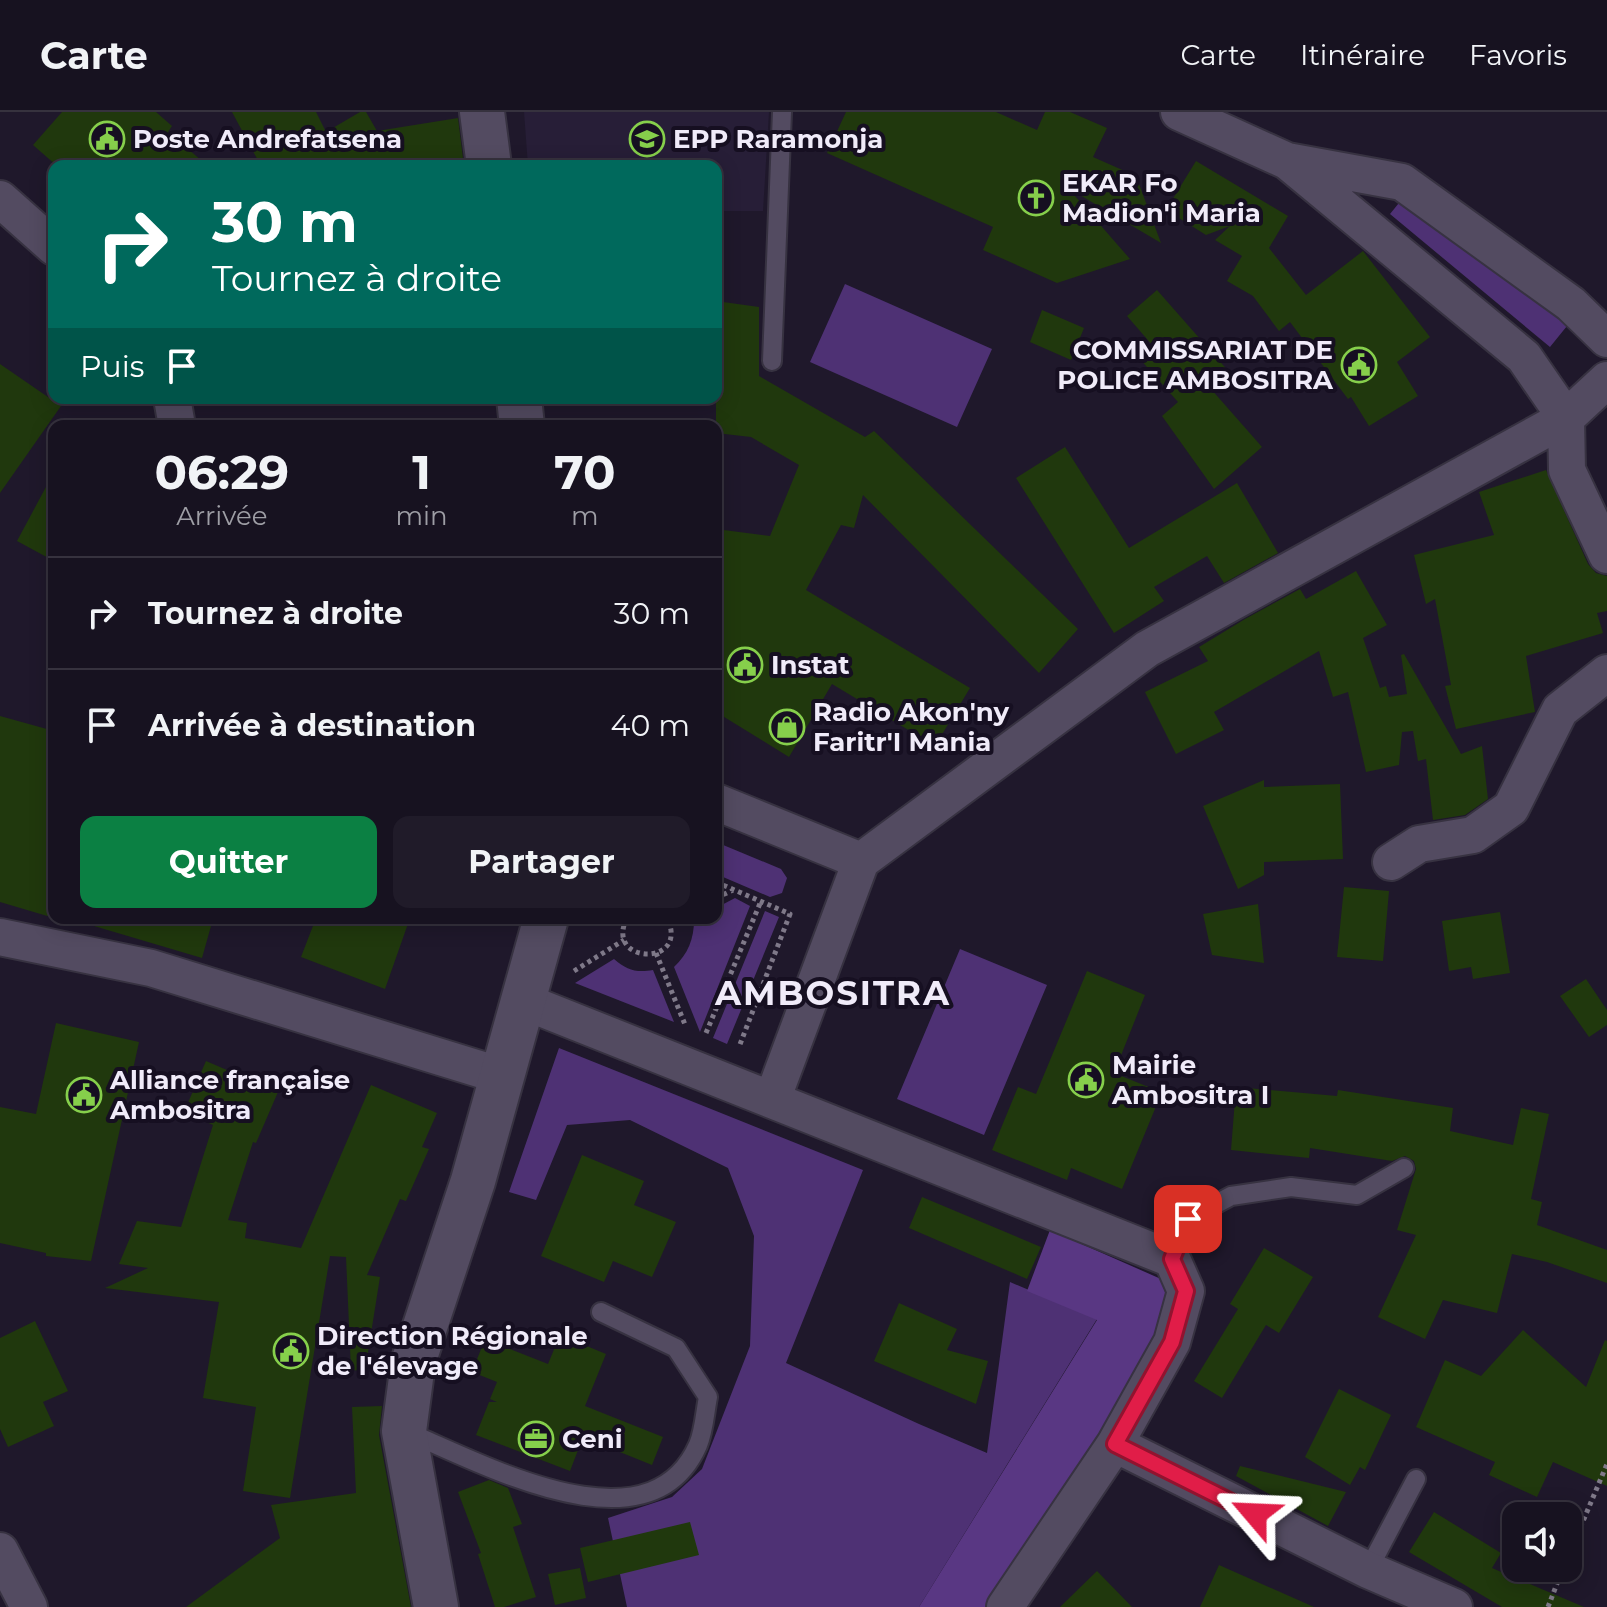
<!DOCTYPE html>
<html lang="fr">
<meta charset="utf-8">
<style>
:root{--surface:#171220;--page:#201b29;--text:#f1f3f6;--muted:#9e9ea5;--line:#36323e;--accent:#0b8043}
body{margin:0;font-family:Montserrat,sans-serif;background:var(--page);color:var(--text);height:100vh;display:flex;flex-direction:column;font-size:30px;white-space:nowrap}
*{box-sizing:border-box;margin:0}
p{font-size:26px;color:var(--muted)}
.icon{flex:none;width:44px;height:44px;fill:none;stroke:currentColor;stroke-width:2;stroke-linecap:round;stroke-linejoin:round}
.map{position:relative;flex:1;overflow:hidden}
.details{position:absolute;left:48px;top:308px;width:674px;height:504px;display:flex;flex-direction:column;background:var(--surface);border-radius:16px;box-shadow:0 4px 20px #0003,0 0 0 2px var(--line)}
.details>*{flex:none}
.hud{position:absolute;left:48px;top:48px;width:674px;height:244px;border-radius:16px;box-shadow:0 4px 20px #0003,0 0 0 2px var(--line);background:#00695c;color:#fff;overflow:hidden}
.fabs{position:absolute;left:1502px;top:1390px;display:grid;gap:16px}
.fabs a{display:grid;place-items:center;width:80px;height:80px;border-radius:16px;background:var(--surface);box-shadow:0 4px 20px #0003,0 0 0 2px var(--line);font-size:40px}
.pin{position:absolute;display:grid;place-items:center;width:68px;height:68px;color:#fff;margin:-34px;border-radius:16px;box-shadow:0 4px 12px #0006}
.me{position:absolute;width:88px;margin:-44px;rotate:296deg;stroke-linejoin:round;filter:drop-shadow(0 0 6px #0008)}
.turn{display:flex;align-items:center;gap:28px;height:168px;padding:0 32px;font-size:36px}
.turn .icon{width:104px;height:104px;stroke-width:2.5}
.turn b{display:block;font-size:56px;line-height:68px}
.then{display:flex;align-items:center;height:76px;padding:0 32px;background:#0003;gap:16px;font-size:30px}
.eta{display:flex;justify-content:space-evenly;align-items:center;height:136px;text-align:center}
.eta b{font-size:48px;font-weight:700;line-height:56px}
.button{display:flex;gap:16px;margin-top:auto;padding:16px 32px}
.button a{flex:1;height:92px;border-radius:16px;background:var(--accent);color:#fff;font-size:32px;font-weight:700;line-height:92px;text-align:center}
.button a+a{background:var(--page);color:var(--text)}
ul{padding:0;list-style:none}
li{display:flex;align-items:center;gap:24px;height:112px;padding:0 32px;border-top:2px solid var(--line)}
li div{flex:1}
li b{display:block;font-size:30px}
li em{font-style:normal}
header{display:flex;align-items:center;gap:48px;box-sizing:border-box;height:112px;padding:0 40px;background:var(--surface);border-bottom:2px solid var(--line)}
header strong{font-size:38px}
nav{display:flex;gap:44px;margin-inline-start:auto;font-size:28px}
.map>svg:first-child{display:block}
.built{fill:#271e37}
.green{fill:#4e3174}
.forest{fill:#593783}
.building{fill:#20380d}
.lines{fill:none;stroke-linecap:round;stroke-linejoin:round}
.service-casing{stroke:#373241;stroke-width:22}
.minor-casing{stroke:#373241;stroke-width:40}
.tertiary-casing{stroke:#373241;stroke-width:48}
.path{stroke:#7f7989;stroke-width:5;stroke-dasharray:4 4;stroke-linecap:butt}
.service{stroke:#534b61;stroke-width:18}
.minor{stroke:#534b61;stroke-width:36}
.tertiary{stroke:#534b61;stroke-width:44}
.route-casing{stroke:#92132f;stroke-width:20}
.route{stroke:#e11d48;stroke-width:14}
.labels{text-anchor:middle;stroke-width:8;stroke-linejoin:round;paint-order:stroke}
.poi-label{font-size:26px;font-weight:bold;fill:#f0ebf9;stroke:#160f21;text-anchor:start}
.district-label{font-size:34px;font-weight:bold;letter-spacing:2px;fill:#f0ebf9;stroke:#160f21}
</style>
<header>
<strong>Carte</strong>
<nav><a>Carte</a><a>Itinéraire</a><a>Favoris</a></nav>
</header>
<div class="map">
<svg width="1607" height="1495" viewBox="0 0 1607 1495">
<rect width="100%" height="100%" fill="#1f182b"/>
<path class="built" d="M524,0h245l-6,99h-47v-45h-188z"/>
<path class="green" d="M1407,81l160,133 -17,21 -160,-133z
M845,172l147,65 -35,78 -147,-65z
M716,730l65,27 6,9 -5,15 -12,4 -54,-23z
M735,786l15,8 -50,126 -26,-65c14,-13 20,-28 20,-47l22,-2v-10z
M765,799l14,6 -52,127 -14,-6z
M960,837l87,36 -63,150 -87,-36z
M614,847c13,11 22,14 39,11l21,52 -99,-39z
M559,936l304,122 -77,193 133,61 68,29 23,-171 87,37 -178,288h-292l-19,-89 64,-21 30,-28 48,-123 4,-110 -26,-68 -98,-48 -63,5 -31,75 -27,-8z"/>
<path class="forest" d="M1050,1118l111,49 9,29 -30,61 -150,238h-71l178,-287 -70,-29z"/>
<path class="building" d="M62,0h94l16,14 -4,6 40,34h-151l-24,-21z
M232,0h84l10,20 34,-20h6l11,19 81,-13 6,48h-203z
M846,0h150l41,18 8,-18h25l37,16 -14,29 43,19 25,67 -93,-55 62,71 -73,24 -74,-33 10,-23 -166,-74z
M1196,49l92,55 -19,32 37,47 57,-44 67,86 -33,25 21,34 -49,30 -18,-29 -3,2 -58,-77 -11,9 -26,-35 -26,-15 15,-25 -27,-16 15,-14 -24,9 -40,-25z
M1157,178l73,83 -19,16 51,58 -48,42 -52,-73 16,-14 -39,-44 14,-12 -26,-30z
M716,189l43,6v69l106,61 9,-6 204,198 -39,44 -176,-178 -9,33 -13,-3 -35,65 164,98 -35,58 -103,-62 -43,73 -73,-45v-183l54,7 29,-71 -48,-28 -35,-4z
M1042,198l42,18 -13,32 -41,-18z
M0,252l61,42 -61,87z
M1065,335l64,101 108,-65 41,70 -54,30 -17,-27 -53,31 10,14 -50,32 -98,-155z
M1546,358l42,94 8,9 11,3v35l-10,2 6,20 -77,23 9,56 -79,17 -11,-43 6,-1 -16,-86 -9,5 -12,-49 80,-20 -15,-43z
M54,360v89l-37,-20z
M1356,459l31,54 -24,13 17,50 6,-2 3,11 18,-3 -6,-39 3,-1 57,100 21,-8 6,53 -23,16 -32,5 -7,-61 -8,2 -5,-30 -11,1 -3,33 -33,7 -18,-80 -15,5 -14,-46 -105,61 10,18 -48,24 -31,-62 63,-31 -9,-14 46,-28 55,-30 6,10z
M0,604l54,15v187l-54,-16z
M1264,668v7l76,-3 3,75 -79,3v13l-26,14 -35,-83z
M1344,775l45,4 -6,70 -46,-4z
M1258,792l6,59 -52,-8 -9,-41z
M1500,800l10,61 -37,6 -2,-12 -22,4 -7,-50z
M96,806h88l27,8 -9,32 -108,-32z
M316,806h94l-25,71 -84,-32z
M1087,859l58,24 -31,78 37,15 -5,11 11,5 -35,85 -51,-21 -4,12 -75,-30 26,-63 18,7z
M1586,867l21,31v15l-18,12 -29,-41z
M56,911l83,19 -48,219 -45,-5v-3l-46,-10v-136l36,7z
M206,949l72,31 -22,51 -3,-1 -25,78 19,3 -2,15 56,10 70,-163 66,28 -15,34 7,2 -23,52 -6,-2 -33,76 13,2 -15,94 -14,-1 -5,-113 -16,-1 -40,242 -47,-7 13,-84 -53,-9 16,-96 -114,-14 43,-20 -29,-4 18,-43 44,6 32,-102 -29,-13z
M1236,975l101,9 1,-6 115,18 -3,23 63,14 8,-37 28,6 -18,85 11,3 -5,23 70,25v33l-60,-21 -35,-8 -15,59 -54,-13 -18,39 -47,-22 38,-82 -19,-5 19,-61 -2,-8 -9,-5 -13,5 -82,-13 -1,10 -78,-8z
M582,1043l62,26 -10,24 42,17 -24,55 -39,-16 -9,21 -63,-26z
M922,1085l119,50 -14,32 -118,-51z
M1264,1136l49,29 -34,56 -13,-8 -44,73 -28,-17 44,-72 -8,-5z
M899,1191l58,26 -10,21 41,11 -12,43 -102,-43z
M35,1209l33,70 -25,11 11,24 -46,21 -8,-18v-91z
M1523,1218l63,57 19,-47 2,1v145l-54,-24 -16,35 -48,-22 6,-13 -79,-35 29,-67 36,16z
M560,1223l46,19 -21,52 78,31 -11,28 -57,-23 -3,7 -12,-4 -10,26 -94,-36 13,-33h8l-7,-3 7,-17 -25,-10 13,-33 63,25z
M1339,1277l52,26 -26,55 -5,-3 -10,18 -45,-28z
M382,1294l-3,29 32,172h-225l94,-69 -9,-33 85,-12 -4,-86z
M1240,1354l106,26 -18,34 -92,-50z
M489,1368l19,8 14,36 -9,3 23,70 -32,10h-9l-17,-53 3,-1 -23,-61z
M1434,1400l67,41 -9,15 92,39h-82l-93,-55z
M690,1410l9,33 -111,27 -8,-34z
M1219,1453l95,42h-114z
M580,1456l6,30 -31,7 -7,-31z
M1097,1459l35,36h-72z"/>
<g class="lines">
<g class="service-casing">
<path id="service" d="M772,249l10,-249
M1172,1147l16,-40 43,-23 60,-9 66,8 47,-27
M407,1320c75,31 242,124 291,13 6,-14 7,-33 10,-48l-32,-49 -75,-36
M1368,1458l48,-91"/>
</g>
<g class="minor-casing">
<path id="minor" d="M1179,0l108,49 115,21 169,122 36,35
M1287,49l237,196 42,61 1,52 40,85
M0,87l54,48
M172,286l5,28
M716,690l145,59
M1391,750l28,-18 54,-9 38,-27 49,-98 47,-37
M0,825l151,31 351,108
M523,889l649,258 14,32 -14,51 -57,102 -110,163
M772,988l89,-239 286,-212 419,-231 41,-38
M1115,1332l253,126 86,37
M0,1439l29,56"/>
</g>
<g class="tertiary-casing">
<path id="tertiary" d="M482,0l7,54
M519,286l3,28
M436,1495l-32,-176 9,-68 60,-182 73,-263"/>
</g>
<path class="path" d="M716,770l74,32 -51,133
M716,786l17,-8
M610,806l15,4
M627,806c-24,47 64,49 40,0
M669,810l8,-4
M656,841l30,74
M574,859l50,-31
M706,921l55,-132
M1568,1445l39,-93
M1548,1495l15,-39"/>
<use href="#service" class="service"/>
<use href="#minor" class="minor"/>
<use href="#tertiary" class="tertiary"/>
</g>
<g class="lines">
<g class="route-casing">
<path id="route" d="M1188,1107l-16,40 14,32 -14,51 -57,102 140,70"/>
</g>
<use href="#route" class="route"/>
</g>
<defs>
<g id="civic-ring" transform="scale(1.8)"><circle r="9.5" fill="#160f21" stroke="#86cf4b" stroke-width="1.5"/><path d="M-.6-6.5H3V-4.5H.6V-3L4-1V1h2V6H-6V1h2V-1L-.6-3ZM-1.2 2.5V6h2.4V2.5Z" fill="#86cf4b"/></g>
<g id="school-ring" transform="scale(1.8)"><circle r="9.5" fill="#160f21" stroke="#86cf4b" stroke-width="1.5"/><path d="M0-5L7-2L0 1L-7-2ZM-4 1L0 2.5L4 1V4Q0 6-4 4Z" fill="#86cf4b"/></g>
<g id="church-ring" transform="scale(1.8)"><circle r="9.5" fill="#160f21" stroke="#86cf4b" stroke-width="1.5"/><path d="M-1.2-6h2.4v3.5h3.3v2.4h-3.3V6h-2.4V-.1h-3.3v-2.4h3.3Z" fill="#86cf4b"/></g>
<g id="shop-ring" transform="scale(1.8)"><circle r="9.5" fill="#160f21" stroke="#86cf4b" stroke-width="1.5"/><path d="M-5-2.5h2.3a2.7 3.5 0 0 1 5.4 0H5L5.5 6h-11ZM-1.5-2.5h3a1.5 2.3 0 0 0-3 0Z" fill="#86cf4b"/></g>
<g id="office-ring" transform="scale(1.8)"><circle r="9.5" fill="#160f21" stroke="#86cf4b" stroke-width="1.5"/><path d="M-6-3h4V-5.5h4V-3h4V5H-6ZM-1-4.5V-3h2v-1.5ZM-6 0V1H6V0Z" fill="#86cf4b"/></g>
</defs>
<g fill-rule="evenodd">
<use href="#civic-ring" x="107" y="27"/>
<use href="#school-ring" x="647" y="27"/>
<use href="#church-ring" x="1036" y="86"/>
<use href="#civic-ring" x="1359" y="253"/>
<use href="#civic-ring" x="745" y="553"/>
<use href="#shop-ring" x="787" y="615"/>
<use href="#civic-ring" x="1086" y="968"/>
<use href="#civic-ring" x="84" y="983"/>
<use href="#civic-ring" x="291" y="1239"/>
<use href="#office-ring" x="536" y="1327"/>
</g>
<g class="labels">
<g class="poi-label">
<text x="133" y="36">Poste Andrefatsena</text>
<text x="673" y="36">EPP Raramonja</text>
<text x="1062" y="80">EKAR Fo<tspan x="1062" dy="30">Madion'i Maria</tspan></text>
<text x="1333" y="247" text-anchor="end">COMMISSARIAT DE<tspan x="1333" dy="30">POLICE AMBOSITRA</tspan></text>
<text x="771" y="562">Instat</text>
<text x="813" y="609">Radio Akon'ny<tspan x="813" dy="30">Faritr'I Mania</tspan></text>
<text x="1112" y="962">Mairie<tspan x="1112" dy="30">Ambositra I</tspan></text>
<text x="110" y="977">Alliance française<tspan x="110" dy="30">Ambositra</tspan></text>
<text x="317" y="1233">Direction Régionale<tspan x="317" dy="30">de l'élevage</tspan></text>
<text x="562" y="1336">Ceni</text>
</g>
<g class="district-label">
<text x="833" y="893">AMBOSITRA</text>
</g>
</g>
</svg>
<div class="fabs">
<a><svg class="icon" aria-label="sound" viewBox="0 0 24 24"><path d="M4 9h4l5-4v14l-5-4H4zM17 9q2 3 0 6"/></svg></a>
</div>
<div class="pin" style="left:1188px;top:1107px;background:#d93025"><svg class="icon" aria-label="arrive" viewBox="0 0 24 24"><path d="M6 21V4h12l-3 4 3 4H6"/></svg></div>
<svg class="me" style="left:1255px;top:1402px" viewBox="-20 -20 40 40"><path d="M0-17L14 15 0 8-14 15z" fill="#e11d48" stroke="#fff" stroke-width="4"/></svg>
<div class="hud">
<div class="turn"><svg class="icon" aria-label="right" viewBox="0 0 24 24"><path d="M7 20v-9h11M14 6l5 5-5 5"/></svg><div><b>30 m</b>Tournez à droite</div></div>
<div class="then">Puis<svg class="icon" aria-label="arrive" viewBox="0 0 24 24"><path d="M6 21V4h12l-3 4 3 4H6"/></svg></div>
</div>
<section class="details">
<div class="eta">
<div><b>06:29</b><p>Arrivée</p></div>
<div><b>1</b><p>min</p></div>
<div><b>70</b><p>m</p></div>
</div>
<ul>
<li><svg class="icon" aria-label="right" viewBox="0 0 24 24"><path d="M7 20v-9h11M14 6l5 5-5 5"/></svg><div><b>Tournez à droite</b></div><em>30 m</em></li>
<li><svg class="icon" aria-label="arrive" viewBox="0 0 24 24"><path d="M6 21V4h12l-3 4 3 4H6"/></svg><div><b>Arrivée à destination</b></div><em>40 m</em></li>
</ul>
<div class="button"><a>Quitter</a><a>Partager</a></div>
</section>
</div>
